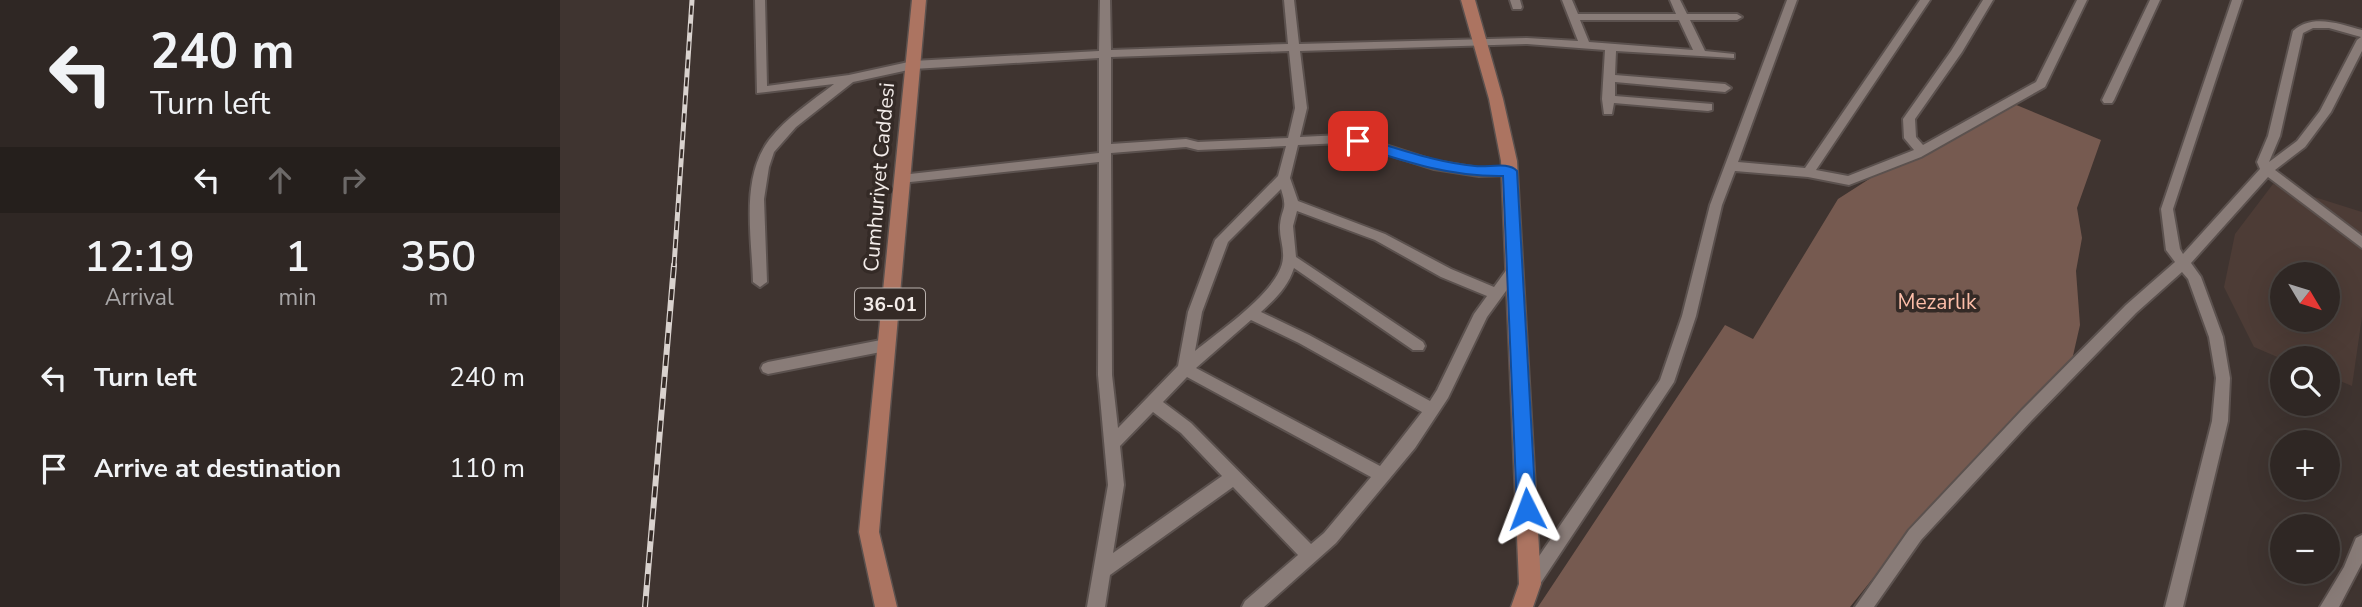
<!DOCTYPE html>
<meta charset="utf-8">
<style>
:root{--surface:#2f2724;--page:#372f2c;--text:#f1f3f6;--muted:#a7a5a6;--line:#4a4441}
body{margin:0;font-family:"Nunito Sans",sans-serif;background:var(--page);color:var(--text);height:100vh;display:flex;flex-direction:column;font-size:26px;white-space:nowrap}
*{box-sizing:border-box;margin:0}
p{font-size:23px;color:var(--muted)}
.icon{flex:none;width:38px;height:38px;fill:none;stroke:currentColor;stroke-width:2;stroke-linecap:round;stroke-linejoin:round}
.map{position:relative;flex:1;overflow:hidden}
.details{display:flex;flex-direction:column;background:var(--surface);width:560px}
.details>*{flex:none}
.banner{background:#2f2724;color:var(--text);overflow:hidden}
.needle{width:46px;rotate:128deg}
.buttons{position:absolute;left:1710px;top:262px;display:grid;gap:14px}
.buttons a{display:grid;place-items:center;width:70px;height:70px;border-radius:50%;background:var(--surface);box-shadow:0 7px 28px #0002,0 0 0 2px var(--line);font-size:35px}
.pin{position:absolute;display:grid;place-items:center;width:60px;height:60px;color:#fff;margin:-30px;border-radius:14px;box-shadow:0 4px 10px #0006}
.me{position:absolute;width:77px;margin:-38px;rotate:357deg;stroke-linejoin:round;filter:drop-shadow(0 0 5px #0008)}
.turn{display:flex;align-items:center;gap:24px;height:147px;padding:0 35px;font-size:32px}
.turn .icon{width:91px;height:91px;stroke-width:2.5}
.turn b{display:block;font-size:49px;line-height:60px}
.lanes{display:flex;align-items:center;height:66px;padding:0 35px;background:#0003;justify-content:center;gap:35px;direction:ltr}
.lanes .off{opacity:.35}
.eta{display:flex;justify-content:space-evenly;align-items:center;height:119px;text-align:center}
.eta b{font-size:42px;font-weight:600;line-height:49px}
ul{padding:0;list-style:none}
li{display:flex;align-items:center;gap:21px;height:91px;padding:0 35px}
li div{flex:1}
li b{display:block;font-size:26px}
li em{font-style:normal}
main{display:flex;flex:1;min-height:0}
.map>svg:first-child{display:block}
.built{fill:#4d3c36;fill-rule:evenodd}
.green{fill:#765a50}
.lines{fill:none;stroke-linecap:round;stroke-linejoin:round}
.minor-casing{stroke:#5b514e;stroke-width:4}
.major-casing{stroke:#5b514e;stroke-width:3}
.minor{fill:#897c78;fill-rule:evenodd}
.major{fill:#ac7461;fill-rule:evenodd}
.rail-far1-casing{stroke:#d9d2ce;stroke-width:5}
.rail-casing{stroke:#d9d2ce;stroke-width:6}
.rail-far1{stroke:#342a26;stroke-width:2.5;stroke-dasharray:9;stroke-linecap:butt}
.rail{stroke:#342a26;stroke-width:3.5;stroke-dasharray:11;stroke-linecap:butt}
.route{fill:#1a73e8;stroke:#114b97;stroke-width:2}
.labels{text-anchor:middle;stroke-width:7;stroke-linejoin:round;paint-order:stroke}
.shield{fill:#342a26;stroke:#bab2ae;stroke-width:2}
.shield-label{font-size:19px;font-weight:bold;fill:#f3ece9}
.street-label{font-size:21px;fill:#f3ece9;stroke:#342a26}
.park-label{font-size:21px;fill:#fdbea9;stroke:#342a26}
</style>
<main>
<section class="details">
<div class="banner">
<div class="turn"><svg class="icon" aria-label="left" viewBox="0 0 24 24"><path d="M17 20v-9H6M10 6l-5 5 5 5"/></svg><div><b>240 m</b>Turn left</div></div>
<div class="lanes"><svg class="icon" aria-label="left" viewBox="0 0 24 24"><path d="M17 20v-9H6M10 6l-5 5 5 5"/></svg><svg class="icon off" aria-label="ahead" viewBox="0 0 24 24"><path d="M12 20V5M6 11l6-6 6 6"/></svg><svg class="icon off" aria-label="right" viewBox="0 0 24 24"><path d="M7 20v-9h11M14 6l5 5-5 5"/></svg></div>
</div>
<div class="eta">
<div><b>12:19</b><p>Arrival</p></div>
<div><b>1</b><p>min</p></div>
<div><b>350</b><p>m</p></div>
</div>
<ul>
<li><svg class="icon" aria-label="left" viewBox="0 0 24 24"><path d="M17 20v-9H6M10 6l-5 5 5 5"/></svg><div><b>Turn left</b></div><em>240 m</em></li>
<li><svg class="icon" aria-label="arrive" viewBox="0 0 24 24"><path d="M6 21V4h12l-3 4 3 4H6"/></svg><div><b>Arrive at destination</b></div><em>110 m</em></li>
</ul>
</section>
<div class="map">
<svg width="1802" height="607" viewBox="0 0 1802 607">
<rect width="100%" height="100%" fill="#3f3430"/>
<path class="built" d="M1713,184l89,28v105l-10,69 -24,-10v-17h-46l-28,-12 -30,-60 11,-53zM1722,275h46v45h-46z"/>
<path class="green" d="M1454,104l87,36 -24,68 5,30 -6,33 4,54 -8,35 -190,207 -32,40h-312l187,-282 28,14 85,-140 39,-25z"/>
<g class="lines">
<g class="minor-casing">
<path id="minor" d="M195,0h10l2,86 82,-11 64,-14 186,-10 1,-51h10l1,50 177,-6 -4,-44h10l5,44 228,-6 51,3 -16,-41h10l6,14h98l-6,-14h10l7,14h50l5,3 -5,3h-47l15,31 29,3v4l-118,-7 -1,24 110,9 6,4 -6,4 -110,-10v14l97,8v6l-4,1 -94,-8 -2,11h-8l-2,-15 3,-49 -78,-6 -227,7 7,57 -7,29 41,-2 32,6 62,20 44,7 31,-1 6,4 -6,4 -31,1 -45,-7 -63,-20 -30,-6 -43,2 -8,33 8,23 87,33 66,35 43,18 16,-22 5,-1 7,5 -35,48 -39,81 -33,50 -79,95 -72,64h-22l3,-6 53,-46 -65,-68 -123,88 -5,32h-18l21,-122 -10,-110 1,-213 -198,21 -6,-4 6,-4 198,-22v-95l-186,11 -60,13 -57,45 -22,25 -5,15 -5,32 3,83 -7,5 -7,-5c-1,-44 -13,-104 16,-142 17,-22 43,-39 65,-56l-77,9zM1020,20h99l14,30 -104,-8zM729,51l6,57 -7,30 -90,4 -12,-3 -75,5v-87zM726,146l-8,30 -63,64 -27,72 -10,54 -60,62 -6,-53 -1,-222 75,-6 12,3zM721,189c7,22 1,17 -1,36 -1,11 4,22 3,33 -2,32 -64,73 -88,93l7,-39 26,-70zM737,211l78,29 66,37 46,19 -13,18 -37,76 -7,11 -121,-66 -48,-23c14,-13 27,-25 33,-44l119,82h10l2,-4 -2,-4 -127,-85 -3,-31zM691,320l48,23 123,69 -42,54 -184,-98zM627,377l184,100 -47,56 -13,11 -120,-121 -28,-21zM593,412l28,21 41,43 -109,77 11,-68 -4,-39z
M950,0h10l2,7 -1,2h-8z
M1227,0h10l-59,162 67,6 115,-168h10l-114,170 32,6 66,-26 -10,-12 -1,-19 48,-68 32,-51h10l-31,52 -47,67 1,18 7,8 113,-63 41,-82h10l-42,87 -124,70 -72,28 -41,-8 -73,-6 -13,34 -26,111 -22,66 -138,208 -6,2 -6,-2 -3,-6 3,-6 136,-198 22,-64 28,-111z
M1590,0h10l-46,100 -2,3h-8l-2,-3z
M1672,0h10l-69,209 7,40 3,5 77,-85 -3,-7 11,-26 25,-105c19,-18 47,-7 69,-1v21l-31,61 -26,35 -30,23 87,66v12l-94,-71 -77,86 10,14 22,60 7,41 -2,43 -45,186h-18l47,-186 4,-43 -7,-41 -21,-58 -6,-7 -46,41 -104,107 -111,120 -47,67h-19l54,-77 113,-120 104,-105 49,-43 -9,-12 -5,-41zM1753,28h16l32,9 -4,3 -37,71 -23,30 -28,21 11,-26 23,-103z
M326,339l5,2 2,4 -2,4 -5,2 -118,23 -5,-2 -2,-4 2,-4 5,-2z
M1802,535v28l-23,44h-19l24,-40 12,-29z"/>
</g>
<g class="major-casing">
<path id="major" d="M352,0h14l-47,532 18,75h-22l-16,-75z
M901,0h14l28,99 14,62 24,423 -8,23h-22l8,-23 -18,-423 -12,-62z"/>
</g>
<use href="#minor" class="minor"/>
<use href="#major" class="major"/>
<g class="rail-far1-casing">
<path id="rail-far1" d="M114,266l18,-266"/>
</g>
<g class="rail-casing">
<path id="rail" d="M85,607l29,-342"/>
</g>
<use href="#rail-far1" class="rail-far1"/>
<use href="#rail" class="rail"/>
</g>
<path class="route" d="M798,137c40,11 76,25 117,29 13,2 33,-5 42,5l19,338 -3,6 -6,3 -7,-3 -3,-6 -14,-333c-53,1 -100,-15 -150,-31l-2,-4z"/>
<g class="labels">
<rect class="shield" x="295" y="288.5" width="70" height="31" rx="5"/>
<g class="shield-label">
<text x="330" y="311">36-01</text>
</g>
<g class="street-label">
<text transform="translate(319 177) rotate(-85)" y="7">Cumhuriyet Caddesi</text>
</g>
<g class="park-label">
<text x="1377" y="309">Mezarlık</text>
</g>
</g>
</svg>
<div class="buttons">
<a><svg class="needle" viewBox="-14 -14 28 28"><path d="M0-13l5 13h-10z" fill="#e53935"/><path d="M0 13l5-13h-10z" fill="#a7a5a6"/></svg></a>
<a><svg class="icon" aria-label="search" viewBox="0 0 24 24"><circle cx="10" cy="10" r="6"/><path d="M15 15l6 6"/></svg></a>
<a>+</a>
<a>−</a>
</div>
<div class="pin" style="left:798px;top:141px;background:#d93025"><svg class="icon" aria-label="arrive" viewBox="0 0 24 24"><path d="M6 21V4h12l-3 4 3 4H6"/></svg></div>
<svg class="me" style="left:967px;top:509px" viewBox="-20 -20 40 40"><path d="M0-17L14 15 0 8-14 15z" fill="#1a73e8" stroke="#fff" stroke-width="4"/></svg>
</div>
</main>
